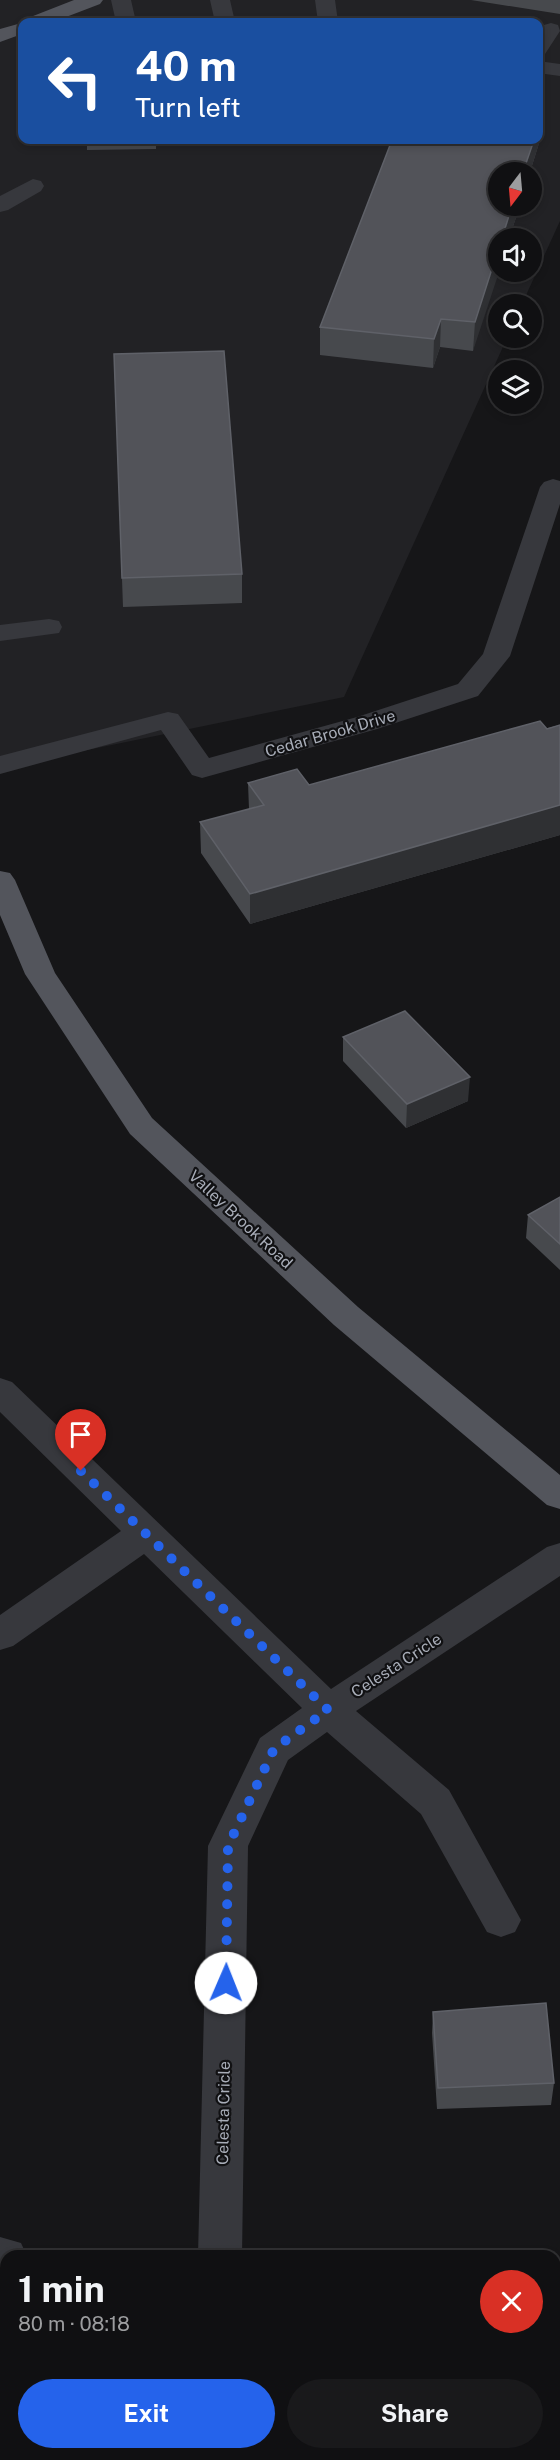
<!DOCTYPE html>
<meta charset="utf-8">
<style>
:root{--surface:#101012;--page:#19191b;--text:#f1f3f6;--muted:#9c9d9f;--line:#303032;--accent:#2563eb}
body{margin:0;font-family:"Public Sans",sans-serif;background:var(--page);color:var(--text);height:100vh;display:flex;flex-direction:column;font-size:22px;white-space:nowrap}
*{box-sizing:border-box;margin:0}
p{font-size:20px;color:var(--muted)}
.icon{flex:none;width:33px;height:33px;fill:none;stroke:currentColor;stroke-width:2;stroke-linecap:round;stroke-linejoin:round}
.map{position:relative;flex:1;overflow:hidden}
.side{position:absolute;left:0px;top:2250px;width:561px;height:210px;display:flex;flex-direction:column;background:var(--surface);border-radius:18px 18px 0 0;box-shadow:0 3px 9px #0003,0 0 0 2px var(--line)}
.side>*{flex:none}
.banner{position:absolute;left:18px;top:18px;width:525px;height:126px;border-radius:12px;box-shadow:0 3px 9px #0003,0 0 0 2px var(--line);background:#1a4fa0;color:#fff;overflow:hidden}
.needle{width:39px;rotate:196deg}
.tools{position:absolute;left:488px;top:162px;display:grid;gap:12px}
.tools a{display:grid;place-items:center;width:54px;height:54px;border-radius:50%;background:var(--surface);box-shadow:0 3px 9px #0003,0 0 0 2px var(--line);font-size:30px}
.pin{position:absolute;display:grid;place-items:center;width:51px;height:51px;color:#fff;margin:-62px -26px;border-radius:50% 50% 50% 0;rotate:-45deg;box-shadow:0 0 6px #0007}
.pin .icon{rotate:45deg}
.me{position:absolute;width:66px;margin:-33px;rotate:1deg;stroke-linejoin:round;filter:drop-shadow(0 0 4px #0008)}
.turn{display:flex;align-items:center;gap:21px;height:126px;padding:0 18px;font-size:27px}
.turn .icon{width:78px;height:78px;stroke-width:2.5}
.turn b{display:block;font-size:42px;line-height:51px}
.round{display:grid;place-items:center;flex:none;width:63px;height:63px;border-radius:32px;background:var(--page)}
.headline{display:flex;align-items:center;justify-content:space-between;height:102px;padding:0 18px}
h1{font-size:36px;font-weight:700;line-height:45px}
.primary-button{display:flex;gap:12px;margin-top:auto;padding:12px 18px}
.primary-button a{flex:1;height:69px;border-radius:36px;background:var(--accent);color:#fff;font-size:24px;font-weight:700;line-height:69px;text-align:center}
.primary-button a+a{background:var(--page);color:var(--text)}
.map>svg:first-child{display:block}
.built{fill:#222225;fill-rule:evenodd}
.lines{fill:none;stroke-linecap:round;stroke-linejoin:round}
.minor{fill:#37383d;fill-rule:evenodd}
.major{fill:#53555c;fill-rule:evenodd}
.wall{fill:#47494d}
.shaded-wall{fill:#2f3033}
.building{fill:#525359;stroke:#5f6168;stroke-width:1.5}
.route{stroke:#2563eb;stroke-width:10;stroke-dasharray:0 18}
.labels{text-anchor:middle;stroke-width:4.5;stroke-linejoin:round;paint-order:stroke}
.street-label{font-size:16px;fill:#a8adb8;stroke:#111113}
</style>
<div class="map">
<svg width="560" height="2460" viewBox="0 0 560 2460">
<rect width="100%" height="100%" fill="#161618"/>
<path class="built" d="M0,0h560v221l-38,83h-24v34h9l-163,359 -344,71zM22,22h516v118h-516zM498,172h33v34h-33zM498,238h33v34h-33z"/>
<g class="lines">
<path class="minor" d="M111,0h20l5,22h-20z
M210,0h20l5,22h-20z
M315,0h20l3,22h-20z
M551,23l7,2 2,6 -15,23 -7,2v-24l6,-7z
M538,61l22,3v12l-22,-3z
M33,179l8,2 3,5 -3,5 -33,19 -8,2v-16z
M553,479l7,2v23l-50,152 -32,40 -101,33 -175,49 -10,-3 -31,-45 -161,44v-18l168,-44 10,2 31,44 148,-41 101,-33 25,-30 57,-167 4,-5z
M49,619l10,2 3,6 -3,6 -59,8v-16z
M0,1378l12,4 319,307 216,-142 13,-4v33l-204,135 93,79 72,130 -6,12 -14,5 -14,-5 -66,-118 -94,-82 -39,28 -40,86 -6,410h-44l10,-410 52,-108 42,-30 -158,-154 -131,92 -13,4v-35l121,-84 -121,-119z
M0,2237l21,6 6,13h-21v23h-6z
M555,2384l5,2v74h-25v-6h20z
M184,2454h46l-1,6h-46z"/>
<path class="major" d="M74,0h29l-3,4 -47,18h-31v12l-22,8v-13l25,-7 3,-4z
M0,871l10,2 5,7 40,93 97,145 206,189 202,168v34l-13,-4 -213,-180 -204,-191 -105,-160 -25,-59z"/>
</g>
<path class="wall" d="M471,0h89v14z
M542,113l-2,27 -10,32h-32l22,34 -11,32h-11l-25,113 -33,-4 -7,21 -113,-13v-28z
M87,140h69v9l-69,1z
M114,354l128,220v29l-119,4z
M560,725v110l-310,89 -49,-71 -1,-31 49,-13 -1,-26 61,2z
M343,1037l125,64 -62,27 -63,-67z
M560,1197v73l-34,-32 2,-23z
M433,2012l121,71 -3,22 -114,4 -5,-76z"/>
<path class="shaded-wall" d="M542,113l-2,27 -10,32h-7l11,-32h4v-16z
M512,206h8l-11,32h-7z
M498,250l1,22 -26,79 2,-29z
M441,319l-1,28 -7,21 1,-29z
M560,805v30l-310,89v-30z
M470,1077l-2,24 -62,27 1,-24z"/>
<path class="building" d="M269,18v4h-96v-1z
M538,113h4l-4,11z
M392,140h142l-11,32h-25v34h14l-10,32h-4v12l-23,72 -34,-3 -7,20 -114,-12z
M224,351l18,223 -120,4 -8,-224z
M540,721l7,8 13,-4v80l-310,89 -50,-72 64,-17 -16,-22 49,-14 12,16z
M405,1011l65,66 -63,27 -64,-67z
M560,1197v47l-32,-29z
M546,2003l8,80 -116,5 -5,-76z"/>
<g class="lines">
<path class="route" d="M81,1471l247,239 -54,39 -46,97 -2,137"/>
</g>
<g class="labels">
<g class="street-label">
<text transform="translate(330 733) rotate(-16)" y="6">Cedar Brook Drive</text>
<text transform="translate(241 1219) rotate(43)" y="6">Valley Brook Road</text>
<text transform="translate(396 1665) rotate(-33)" y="6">Celesta Cricle</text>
<text transform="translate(223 2113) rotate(-89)" y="6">Celesta Cricle</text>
</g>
</g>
</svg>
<div class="tools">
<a><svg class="needle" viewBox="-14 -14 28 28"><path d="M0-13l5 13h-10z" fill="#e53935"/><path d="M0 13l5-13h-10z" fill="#9c9d9f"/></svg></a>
<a><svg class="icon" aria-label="sound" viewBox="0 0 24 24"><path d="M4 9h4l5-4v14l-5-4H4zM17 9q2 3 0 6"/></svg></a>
<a><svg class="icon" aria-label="search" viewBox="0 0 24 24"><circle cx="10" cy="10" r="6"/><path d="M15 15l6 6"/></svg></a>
<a><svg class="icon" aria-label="layers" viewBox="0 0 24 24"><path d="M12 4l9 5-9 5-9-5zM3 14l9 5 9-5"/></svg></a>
</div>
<div class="pin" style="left:81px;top:1471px;background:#d93025"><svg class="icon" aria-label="arrive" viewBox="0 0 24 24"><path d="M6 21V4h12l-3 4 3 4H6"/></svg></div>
<svg class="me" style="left:226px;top:1983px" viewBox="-20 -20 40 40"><circle r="19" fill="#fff"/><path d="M0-13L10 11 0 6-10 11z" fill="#2563eb"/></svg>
<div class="banner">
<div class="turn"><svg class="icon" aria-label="left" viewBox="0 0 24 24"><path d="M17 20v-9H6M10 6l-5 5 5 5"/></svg><div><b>40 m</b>Turn left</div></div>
</div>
<section class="side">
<div class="headline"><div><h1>1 min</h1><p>80 m · 08:18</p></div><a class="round" style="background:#d93025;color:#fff"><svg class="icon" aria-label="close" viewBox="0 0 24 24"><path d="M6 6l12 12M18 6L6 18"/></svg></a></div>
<div class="primary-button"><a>Exit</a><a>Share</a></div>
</section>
</div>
